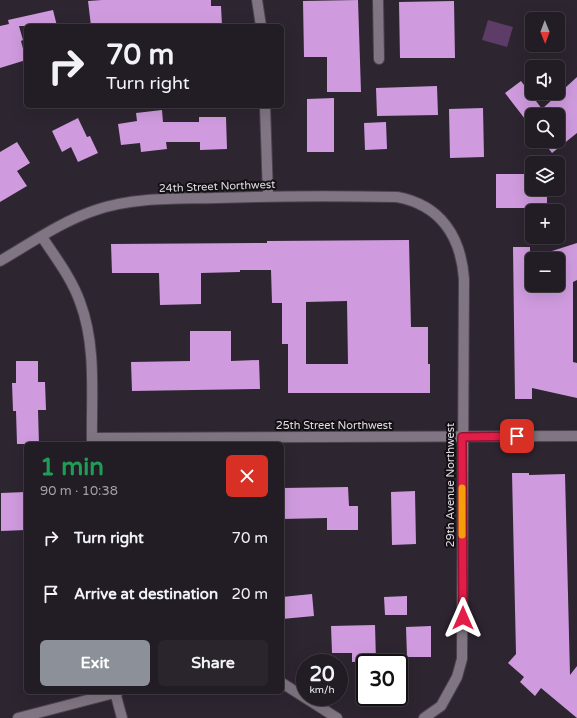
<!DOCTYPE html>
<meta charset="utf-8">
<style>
:root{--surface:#221c24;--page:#2a252c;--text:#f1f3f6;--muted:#a2a1a6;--line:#3f3a41;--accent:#8c9099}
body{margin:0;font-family:"Varela Round",sans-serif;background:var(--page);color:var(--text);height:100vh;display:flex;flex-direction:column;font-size:15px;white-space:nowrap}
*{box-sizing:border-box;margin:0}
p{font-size:13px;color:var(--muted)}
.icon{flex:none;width:22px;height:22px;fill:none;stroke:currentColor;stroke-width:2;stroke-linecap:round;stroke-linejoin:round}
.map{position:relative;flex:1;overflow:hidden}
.panel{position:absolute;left:24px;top:442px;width:260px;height:252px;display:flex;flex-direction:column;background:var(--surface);border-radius:6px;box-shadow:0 4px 16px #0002,0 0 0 1px var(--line)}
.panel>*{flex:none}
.banner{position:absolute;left:24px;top:24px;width:260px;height:84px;border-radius:6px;box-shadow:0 4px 16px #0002,0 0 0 1px var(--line);background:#221c24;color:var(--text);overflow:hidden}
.needle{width:26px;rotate:179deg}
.tools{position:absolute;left:525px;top:12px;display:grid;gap:8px}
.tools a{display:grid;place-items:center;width:40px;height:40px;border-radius:6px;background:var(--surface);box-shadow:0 4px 16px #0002,0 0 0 1px var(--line);font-size:20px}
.speed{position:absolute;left:296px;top:654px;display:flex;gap:8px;font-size:20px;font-weight:700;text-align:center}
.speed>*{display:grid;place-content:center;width:52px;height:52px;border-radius:50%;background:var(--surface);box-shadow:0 4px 16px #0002,0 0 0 1px var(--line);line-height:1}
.speed small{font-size:10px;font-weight:400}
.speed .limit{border:2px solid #111;border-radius:6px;background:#fff;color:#111}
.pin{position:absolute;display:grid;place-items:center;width:34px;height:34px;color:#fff;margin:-17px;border-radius:8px;box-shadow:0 2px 6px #0006}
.me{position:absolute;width:44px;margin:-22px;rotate:0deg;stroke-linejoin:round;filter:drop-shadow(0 0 3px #0008)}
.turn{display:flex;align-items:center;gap:14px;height:84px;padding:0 16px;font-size:18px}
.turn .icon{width:52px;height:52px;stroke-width:2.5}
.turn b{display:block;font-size:28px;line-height:34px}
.round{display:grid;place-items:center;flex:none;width:42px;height:42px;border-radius:6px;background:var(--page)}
.overview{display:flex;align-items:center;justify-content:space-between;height:68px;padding:0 16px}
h1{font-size:24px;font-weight:700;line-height:30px;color:#1e9e55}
.button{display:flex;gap:8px;margin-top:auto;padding:8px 16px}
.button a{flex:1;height:46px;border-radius:6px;background:var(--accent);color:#fff;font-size:16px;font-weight:700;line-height:46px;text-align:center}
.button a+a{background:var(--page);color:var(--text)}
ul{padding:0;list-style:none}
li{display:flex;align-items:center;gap:12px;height:56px;padding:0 16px}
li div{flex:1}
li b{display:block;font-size:15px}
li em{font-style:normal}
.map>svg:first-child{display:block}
.green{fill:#5d3c67}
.building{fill:#cf9bde;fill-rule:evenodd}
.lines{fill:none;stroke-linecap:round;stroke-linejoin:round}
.minor-casing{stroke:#4b434d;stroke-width:12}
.minor{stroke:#807683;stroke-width:10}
.route-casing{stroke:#92132f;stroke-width:10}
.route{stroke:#e11d48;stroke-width:7}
.slow{stroke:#f59e0b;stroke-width:7}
.labels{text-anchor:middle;stroke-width:4;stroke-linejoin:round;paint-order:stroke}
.street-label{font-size:11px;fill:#e1dbe3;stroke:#131014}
</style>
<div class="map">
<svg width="577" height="718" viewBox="0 0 577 718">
<rect width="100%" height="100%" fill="#2d2530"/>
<path class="green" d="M488,20l25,7 -6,20 -25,-7z"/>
<path class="building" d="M102,0h109v6h10l1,20h-131l-3,-25z
M358,0l3,92h-34v-35h-23l-1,-56z
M454,1l1,57h-55l-1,-56z
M53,10l4,16h-38l4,14 -2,1 5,19 -26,8v-42l9,-2 -1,-4z
M577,77v56l-25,20 -9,-12h15v-26h-26v13l-27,-35 16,-12 21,28z
M437,86l1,29 -61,1 -1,-28z
M334,98v54h-27v-53z
M483,108l1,49 -34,1 -1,-49z
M162,110l1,12h36v-5h27l1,32 -27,1v-8h-34l1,7 -26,3 -1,-9 -19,2 -3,-21 19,-3 -1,-8z
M78,118l9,19 3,-1 8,17 -20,9 -7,-15 -9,5 -10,-21z
M386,122l1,27 -22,1 -1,-27z
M17,142l13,21 -13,8 10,15 -27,16v-50z
M496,174h36v15h15v19h-51z
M409,240l2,87h17v37h2v29h-142v-49h-6v-41h-10l-1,-33h-31v2l-39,1v31l-41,1 -1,-32h-47l-1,-29 156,-1v-2zM347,301l1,63h-42v-62z
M577,243v37l-4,2v80l4,1v35l-45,-10v11h-17l-2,-152h17v11zM532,259h26v26h-26z
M190,331h41v30l28,-1 1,29 -128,2 -1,-29 59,-1z
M16,361h22v21h7l1,28h-8l1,34h-22l-1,-33h-3l-1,-28h4z
M512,473h17v2l36,-1 5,201 7,-9v52l-36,-30 -6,8 -15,-14 4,-5 -16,-14 8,-9z
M348,487l1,19h9v24h-31v-12l-45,1v-31z
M415,491l1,53 -24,1 -1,-53z
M26,492v38l-25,1v-38z
M312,594l2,22 -32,3v-22z
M407,596v19h-22l-1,-18z
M375,625l1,36 -24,1v-9h-20l-1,-27z
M431,626v31h-24l-1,-30z"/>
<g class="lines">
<g class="minor-casing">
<path id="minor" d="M257,0l4,26
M378,0l1,59
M265,106l3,90
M42,237c14,21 30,42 38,65 17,45 11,95 12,142
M0,261c31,-18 62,-40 96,-51 38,-13 81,-11 120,-12 60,-2 121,-2 181,-1 44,8 64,40 67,82l-2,380 -5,18 -16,29 -17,12
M92,438l485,-2
M282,683l55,35
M115,692l7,26
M18,718l100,-26"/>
</g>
<use href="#minor" class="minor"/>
</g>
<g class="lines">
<g class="route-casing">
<path id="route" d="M463,618l-1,-181 55,-1"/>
</g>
<use href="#route" class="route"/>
<path class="slow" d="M462,488v47"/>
</g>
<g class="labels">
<g class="street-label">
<text transform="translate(217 186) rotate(-2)" y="4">24th Street Northwest</text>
<text x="334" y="429">25th Street Northwest</text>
<text transform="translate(450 485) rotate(-90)" y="4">29th Avenue Northwest</text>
</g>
</g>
</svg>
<div class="tools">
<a><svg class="needle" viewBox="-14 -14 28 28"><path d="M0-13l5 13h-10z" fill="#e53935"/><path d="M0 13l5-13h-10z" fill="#a2a1a6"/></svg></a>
<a><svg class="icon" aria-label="sound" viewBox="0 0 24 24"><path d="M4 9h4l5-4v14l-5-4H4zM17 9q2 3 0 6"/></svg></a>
<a><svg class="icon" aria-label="search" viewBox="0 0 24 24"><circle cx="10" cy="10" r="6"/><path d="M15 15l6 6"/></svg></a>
<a><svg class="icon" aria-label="layers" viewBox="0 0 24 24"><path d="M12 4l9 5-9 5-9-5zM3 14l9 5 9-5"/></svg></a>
<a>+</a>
<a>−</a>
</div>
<div class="speed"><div>20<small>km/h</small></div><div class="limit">30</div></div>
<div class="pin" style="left:517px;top:436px;background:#d93025"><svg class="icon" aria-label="arrive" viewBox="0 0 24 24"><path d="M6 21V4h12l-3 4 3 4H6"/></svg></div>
<svg class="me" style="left:463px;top:618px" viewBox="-20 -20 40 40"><path d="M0-17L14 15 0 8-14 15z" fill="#e11d48" stroke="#fff" stroke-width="4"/></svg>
<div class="banner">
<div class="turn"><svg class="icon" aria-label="right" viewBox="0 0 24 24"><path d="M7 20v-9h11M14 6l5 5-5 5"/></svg><div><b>70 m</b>Turn right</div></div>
</div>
<section class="panel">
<div class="overview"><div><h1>1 min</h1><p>90 m · 10:38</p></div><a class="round" style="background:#d93025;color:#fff"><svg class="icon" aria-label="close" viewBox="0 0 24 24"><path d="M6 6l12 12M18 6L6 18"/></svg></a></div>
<ul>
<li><svg class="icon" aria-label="right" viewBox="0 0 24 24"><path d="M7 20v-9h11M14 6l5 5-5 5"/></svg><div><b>Turn right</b></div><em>70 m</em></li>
<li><svg class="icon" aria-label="arrive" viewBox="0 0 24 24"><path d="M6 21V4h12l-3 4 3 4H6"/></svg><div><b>Arrive at destination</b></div><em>20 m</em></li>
</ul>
<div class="button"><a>Exit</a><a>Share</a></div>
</section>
</div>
